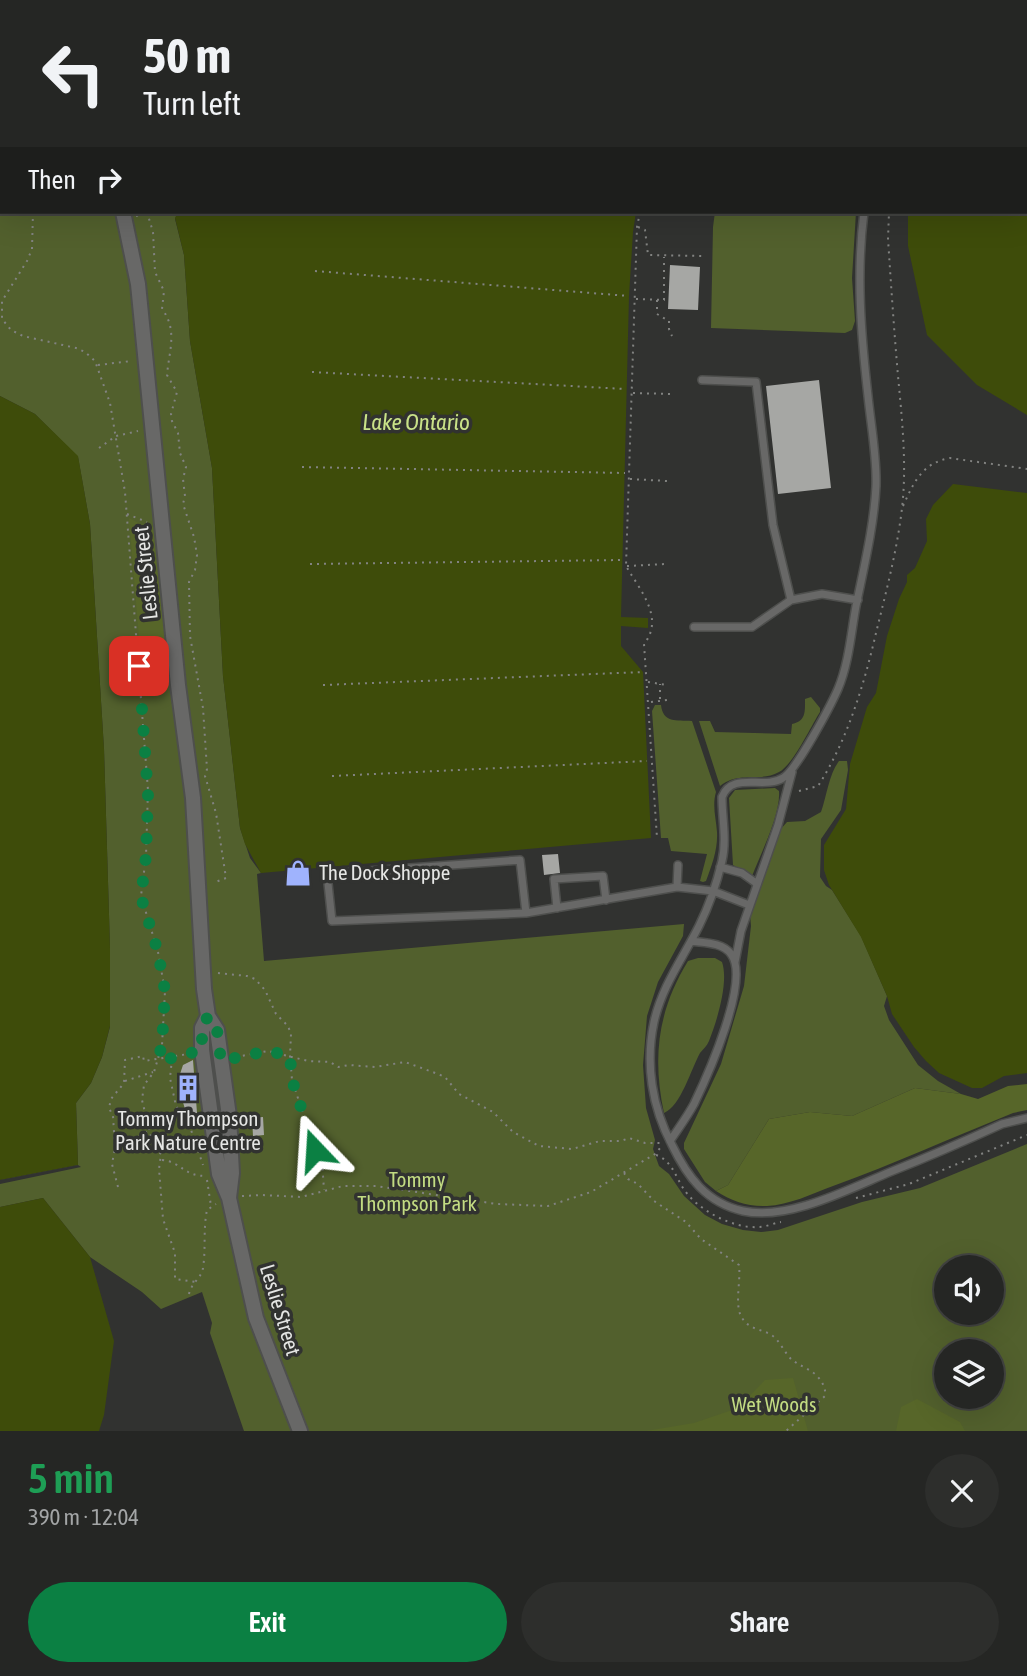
<!DOCTYPE html>
<meta charset="utf-8">
<style>
:root{--surface:#252624;--page:#2d2e2c;--text:#f1f3f6;--muted:#a3a5a6;--line:#424341;--accent:#0b8043}
body{margin:0;font-family:"Asap Condensed",sans-serif;background:var(--page);color:var(--text);height:100vh;display:flex;flex-direction:column;font-size:26px;white-space:nowrap}
*{box-sizing:border-box;margin:0}
p{font-size:23px;color:var(--muted)}
.icon{flex:none;width:38px;height:38px;fill:none;stroke:currentColor;stroke-width:2;stroke-linecap:round;stroke-linejoin:round}
.map{position:relative;height:1431px;overflow:hidden}
.panel{display:flex;flex-direction:column;background:var(--surface);flex:1}
.panel>*{flex:none}
.hud{position:absolute;left:0px;top:0px;width:1027px;height:214px;box-shadow:0 7px 28px #0002,0 0 0 2px var(--line);background:#252624;color:var(--text);overflow:hidden}
.tools{position:absolute;left:934px;top:1255px;display:grid;gap:14px}
.tools a{display:grid;place-items:center;width:70px;height:70px;border-radius:50%;background:var(--surface);box-shadow:0 7px 28px #0002,0 0 0 2px var(--line);font-size:35px}
.pin{position:absolute;display:grid;place-items:center;width:60px;height:60px;color:#fff;margin:-30px;border-radius:14px;box-shadow:0 4px 10px #0006}
.me{position:absolute;width:77px;margin:-38px;rotate:340deg;stroke-linejoin:round;filter:drop-shadow(0 0 5px #0008)}
.turn{display:flex;align-items:center;gap:24px;height:147px;padding:0 28px;font-size:32px}
.turn .icon{width:91px;height:91px;stroke-width:2.5}
.turn b{display:block;font-size:49px;line-height:60px}
.then{display:flex;align-items:center;height:66px;padding:0 28px;background:#0003;gap:14px;font-size:26px}
.round{display:grid;place-items:center;flex:none;width:74px;height:74px;border-radius:37px;background:var(--page)}
.overview{display:flex;align-items:center;justify-content:space-between;height:119px;padding:0 28px}
h1{font-size:42px;font-weight:600;line-height:52px;color:#1e9e55}
.action{display:flex;gap:14px;margin-top:auto;padding:14px 28px}
.action a{flex:1;height:80px;border-radius:42px;background:var(--accent);color:#fff;font-size:28px;font-weight:600;line-height:80px;text-align:center}
.action a+a{background:var(--page);color:var(--text)}
.map>svg:first-child{display:block}
.green{fill:#52602d;fill-rule:evenodd}
.forest{fill:#576629}
.water{fill:#3e4c0a}
.pier{fill:#313230}
.building{fill:#a6a7a4}
.lines{fill:none;stroke-linecap:round;stroke-linejoin:round}
.lane-casing{stroke:#4e4f4d;stroke-width:10}
.street-casing{stroke:#4e4f4d;stroke-width:18}
.path{stroke:#828381;stroke-width:2;stroke-dasharray:2 5;stroke-linecap:butt}
.lane{stroke:#686867;stroke-width:7}
.street{stroke:#686867;stroke-width:14}
.route{stroke:#0b8043;stroke-width:12;stroke-dasharray:0 21.6}
.labels{text-anchor:middle;stroke-width:7;stroke-linejoin:round;paint-order:stroke}
.street-label{font-size:21px;fill:#e5e6e4;stroke:#313230}
.poi-label{font-size:21px;fill:#e5e6e4;stroke:#313230;text-anchor:start}
.park-label{font-size:21px;fill:#c2db82;stroke:#313230}
.water-label{font-size:23px;font-style:italic;fill:#c9e288;stroke:#313230}
</style>
<div class="map">
<svg width="1027" height="1431" viewBox="0 0 1027 1431">
<rect width="100%" height="100%" fill="#313230"/>
<path class="green" d="M0,0h162v2h-160v210h176l-3,7 9,36 6,86 22,127 11,208 17,152 10,30 11,15 -4,1 7,87 420,-37 -1,12 -25,46 -11,34 -4,49 3,43 9,32 -2,9 6,17 10,8 15,22 21,19 17,9 21,6 18,2 17,-2 84,-28 58,-14 107,-44v287h-783l-34,-98 2,-10 -10,-31 -41,17 -19,-17 -52,-35 -47,-59 -43,9v-27l78,-15 -2,-62 15,-20 11,-26 8,-30v-79l-6,-199 -14,-225 -12,-67 -43,-43 -35,-18zM947,1267h45v45h-45zM947,1351h45v45h-45z
M715,212h141l-4,66 3,43 -3,9 -7,3 -134,-5 2,-101z
M811,697l9,11v4c-9,14 -27,53 -41,60 -19,11 -39,-2 -59,14l-21,-65h11l5,11 76,2 1,-10c14,-3 13,-12 13,-25z
M655,705h6c2,18 15,15 31,16l24,71c-4,14 0,26 1,40 1,17 -5,33 -11,49l-3,1 -3,-1 7,-27 -36,-3 -3,-13h-7l-9,-127z
M839,761h8l1,9 -7,40 -20,29 -1,38 6,9 6,4 29,46 26,60 -3,10 5,14 29,45 20,16 23,13 -46,-6 -63,28 -42,-4 -41,7 -41,66 -12,6 -11,-9 -21,-33v-6l37,-79 23,-78 7,-60 -1,-12 19,-49 10,-34 8,-9 18,-1 16,-9c6,-17 8,-38 18,-51z
M775,788l4,3c2,23 -18,62 -27,85l-19,-11 -4,-67 6,-8z
M698,958h17l7,4c7,20 -5,59 -13,79 -2,5 -6,8 -9,12 -9,16 -19,53 -36,60 -12,-56 -6,-103 24,-152z"/>
<path class="forest" d="M129,518l16,8 12,1 13,133 -31,-22z
M1027,1084v26l-14,3c-60,24 -119,51 -180,73 -21,8 -44,19 -66,20 -19,1 -36,-5 -51,-15l12,-6 41,-66 41,-7 42,4 63,-28 46,6 17,5 30,-13z
M793,1378l15,53h-162l48,-8 44,-15 27,-28z
M917,1399l43,23 5,9h-69l5,-24z"/>
<path class="water" d="M162,0h507v2z
M889,0h138v415l-50,-30 -50,-50 -19,-89v-34h118v-210h-137z
M178,212h458l-3,20 -4,64 -8,321 27,1v10l-27,-2v20l22,26 8,166 -390,35 -16,-29 -5,-16 -17,-152 -11,-208 -22,-127 -6,-86 -9,-37z
M0,396l35,18 43,42 12,68 14,225 6,199v78l-8,31 -11,26 -15,20 2,62 -78,15z
M953,484l74,9v580l-23,3 -22,12h-10l-33,-15 -13,-12 -12,-14 -22,-33 -5,-18 -26,-59 -32,-52 -5,-15v-25l22,-36 4,-45 17,-57 9,-14 11,-57 12,-37 8,-17v-7l8,-7 12,-27 -1,-22 7,-14z
M43,1198l47,59 24,84 -10,74 -5,16h-99v-224z"/>
<path class="pier" d="M78,1165l3,2 -81,17v-4z"/>
<path class="building" d="M670,265l30,2 -2,43 -30,-1z
M819,380l12,108 -53,6 -12,-108z
M558,854l2,19 -16,2 -2,-20z
M193,1060l4,53 -10,3 -7,-24 -1,-15 4,-12z
M263,1117l1,18 -11,1 -1,-18z"/>
<g class="lines">
<g class="lane-casing">
<path id="lane" d="M837,0v2
M864,212c-8,61 -3,123 4,184 3,30 9,61 8,90 -2,40 -12,81 -20,120 -5,27 -7,57 -18,83 -7,16 -42,82 -55,89 -19,12 -51,-7 -61,19 0,21 5,43 0,64 -5,21 -13,45 -23,65 -16,32 -37,60 -45,96 -9,42 -2,85 18,123 15,31 34,58 71,66 45,10 106,-22 147,-39 38,-15 75,-31 112,-48l25,-6
M702,380l54,2 17,143 18,75
M694,627h58l39,-27 31,-6 36,6
M720,867l22,6 14,10
M677,887l1,-22
M557,908l-3,-29 49,-3 3,24
M526,913l-6,-53 -193,14 5,47 194,-8 151,-26 36,4 36,14
M735,962l6,-31 37,-106 14,-53
M670,1141c8,-12 17,-24 24,-37 13,-27 57,-124 37,-150 -9,-12 -27,-11 -40,-13"/>
</g>
<g class="street-casing">
<path id="street" d="M73,0v2
M123,212l15,72 40,401 15,113 11,191 4,27 9,14 12,86 3,57 -3,25
M208,1016l-6,12v22l17,124 10,24 27,120 44,113"/>
</g>
<path class="path" d="M34,0v2
M135,0v2
M378,0l9,2
M869,0v2
M674,2l1,-2
M33,212l-1,37 -5,12 -25,40v18l9,11 12,6 53,12 9,4 10,9 15,42 15,89 23,298 -2,66 -5,40 17,56 7,39 -3,54 -8,27 -10,13 -2,15 11,46 8,8 -2,15 4,50 12,34v26l21,3
M147,212l6,20 2,40 9,19 -2,18c16,21 7,42 5,66l10,17 -6,22 1,7 6,12 2,20 6,14 -3,12 2,17 -2,8 11,33 3,18 -2,15 -6,12 1,54 13,72 4,61 -2,7 11,37 10,65 -13,5
M640,212l-3,15 -11,339c14,24 39,52 18,78l13,194
M136,216l11,-3 30,2
M638,227l7,3 3,25 57,1
M315,271l314,25
M636,299l28,1v-43
M657,300v14l12,7v8l3,7
M98,365l33,-4
M312,372l314,17
M633,393l37,1
M99,448l17,-12 22,-5
M302,467l323,6
M630,479l37,2
M903,506c11,-24 19,-43 47,-48l77,11
M127,514l20,8
M310,564l312,-4
M627,566l38,-2
M648,682l19,3
M323,685l320,-13
M660,699v-15
M651,702l16,-2
M332,776l315,-15
M799,791l19,-5c29,-45 46,-101 58,-153 10,-41 21,-82 26,-125 5,-43 0,-89 -4,-132 -4,-46 -7,-92 -10,-137l1,-27
M218,973l29,3 8,3 10,11 11,24 12,12 3,8 -1,22 2,24 23,70 7,11 2,29
M236,1057l32,-6 40,10 22,1 8,5 11,-2 26,2 30,-5 33,12 7,3 14,17 34,18 20,20 26,14 33,3 28,-8h21l8,-3 16,5h15
M172,1059l-2,19 6,28 15,24 12,35
M125,1081l28,-9
M139,1136l9,-5
M656,1155c15,5 19,20 27,33 14,22 50,41 76,39 7,0 15,-4 22,-5
M162,1160c20,2 21,16 44,16
M624,1173l4,6 10,5 16,17 32,21 15,17 38,26c2,17 -5,40 3,53 7,11 18,11 28,16 9,5 14,18 21,25 8,7 20,10 27,18 5,6 8,12 7,19l-39,35
M207,1180l4,26
M118,1187l-6,-23 3,-16 -2,-32 -4,-8 2,-9 13,-16 1,-23 18,-4 1,5 44,-7
M242,1196l20,-1 39,2 42,-11h33l121,18 51,2 43,-14 64,-38 6,-7
M856,1198l53,-14 118,-49
M189,1294c2,-11 12,-15 14,-26 3,-19 0,-39 4,-58l9,-6"/>
<use href="#lane" class="lane"/>
<use href="#street" class="street"/>
</g>
<g class="lines">
<path class="route" d="M139,666l9,129 -2,61 -5,41 17,55 7,39 -3,54 -4,14 15,-1 29,-8v-22l6,-12 9,14 4,31 47,-10 22,5 2,24 23,70"/>
</g>
<defs>
<g id="shop-bare" transform="scale(2.1)"><path d="M-5-2.5h2.3a2.7 3.5 0 0 1 5.4 0H5L5.5 6h-11ZM-1.5-2.5h3a1.5 2.3 0 0 0-3 0Z" fill="#9fb3fd" stroke="#313230" stroke-width="2.5" paint-order="stroke"/></g>
<g id="building-bare" transform="scale(2.1)"><path d="M-4-6H4V6H1V3H-1V6H-4ZM-2.5-4.3h1.7v1.8h-1.7ZM.8-4.3h1.7v1.8H.8ZM-2.5-1h1.7V.8h-1.7ZM.8-1h1.7V.8H.8Z" fill="#9fb3fd" stroke="#313230" stroke-width="2.5" paint-order="stroke"/></g>
</defs>
<g fill-rule="evenodd">
<use href="#shop-bare" x="298" y="873"/>
<use href="#building-bare" x="188" y="1088"/>
</g>
<g class="labels">
<g class="street-label">
<text transform="translate(146 573) rotate(-96)" y="7">Leslie Street</text>
<text transform="translate(280 1310) rotate(73)" y="7">Leslie Street</text>
</g>
<g class="poi-label">
<text x="319" y="880">The Dock Shoppe</text>
<text x="188" y="1126" text-anchor="middle">Tommy Thompson<tspan x="188" dy="24">Park Nature Centre</tspan></text>
</g>
<g class="park-label">
<text x="417" y="1187">Tommy<tspan x="417" dy="24">Thompson Park</tspan></text>
<text x="774" y="1412">Wet Woods</text>
</g>
<g class="water-label">
<text x="416" y="430">Lake Ontario</text>
</g>
</g>
</svg>
<div class="tools">
<a><svg class="icon" aria-label="sound" viewBox="0 0 24 24"><path d="M4 9h4l5-4v14l-5-4H4zM17 9q2 3 0 6"/></svg></a>
<a><svg class="icon" aria-label="layers" viewBox="0 0 24 24"><path d="M12 4l9 5-9 5-9-5zM3 14l9 5 9-5"/></svg></a>
</div>
<div class="pin" style="left:139px;top:666px;background:#d93025"><svg class="icon" aria-label="arrive" viewBox="0 0 24 24"><path d="M6 21V4h12l-3 4 3 4H6"/></svg></div>
<svg class="me" style="left:315px;top:1150px" viewBox="-20 -20 40 40"><path d="M0-17L14 15 0 8-14 15z" fill="#0b8043" stroke="#fff" stroke-width="4"/></svg>
<div class="hud">
<div class="turn"><svg class="icon" aria-label="left" viewBox="0 0 24 24"><path d="M17 20v-9H6M10 6l-5 5 5 5"/></svg><div><b>50 m</b>Turn left</div></div>
<div class="then">Then<svg class="icon" aria-label="right" viewBox="0 0 24 24"><path d="M7 20v-9h11M14 6l5 5-5 5"/></svg></div>
</div>
</div>
<section class="panel">
<div class="overview"><div><h1>5 min</h1><p>390 m · 12:04</p></div><a class="round"><svg class="icon" aria-label="close" viewBox="0 0 24 24"><path d="M6 6l12 12M18 6L6 18"/></svg></a></div>
<div class="action"><a>Exit</a><a>Share</a></div>
</section>
